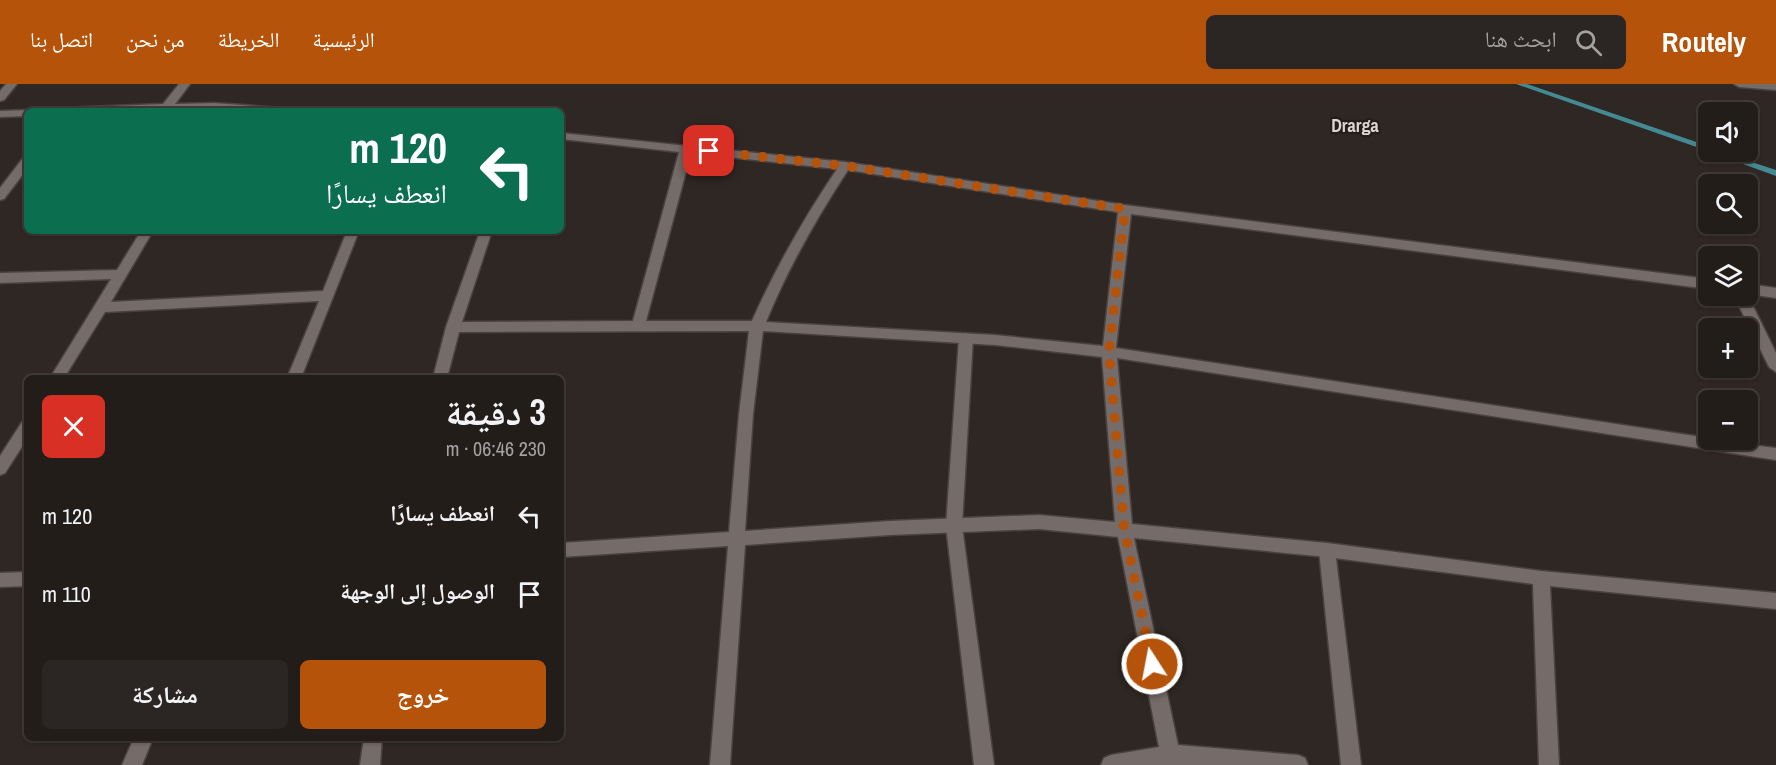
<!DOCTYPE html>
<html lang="ar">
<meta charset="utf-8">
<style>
:root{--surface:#231d1a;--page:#2b2623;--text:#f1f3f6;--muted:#a3a2a2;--line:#403b39;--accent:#b45309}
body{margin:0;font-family:"Archivo Narrow","Noto Naskh Arabic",sans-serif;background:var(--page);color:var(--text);direction:rtl;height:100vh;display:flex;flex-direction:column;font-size:22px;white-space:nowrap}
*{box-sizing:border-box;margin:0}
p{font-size:20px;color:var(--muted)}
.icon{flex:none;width:33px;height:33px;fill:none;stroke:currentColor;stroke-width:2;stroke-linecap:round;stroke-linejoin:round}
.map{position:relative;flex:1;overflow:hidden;direction:ltr}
.side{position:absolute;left:24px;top:291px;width:540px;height:366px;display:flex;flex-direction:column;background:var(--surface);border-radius:9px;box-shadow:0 2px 4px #0004,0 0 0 2px var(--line);direction:rtl}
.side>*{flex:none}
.banner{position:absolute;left:24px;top:24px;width:540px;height:126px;border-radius:9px;box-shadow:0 2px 4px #0004,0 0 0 2px var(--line);direction:rtl;background:#0b6e4f;color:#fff;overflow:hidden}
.fabs{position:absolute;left:1698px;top:18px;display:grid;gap:12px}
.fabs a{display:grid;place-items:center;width:60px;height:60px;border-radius:9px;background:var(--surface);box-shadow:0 2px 4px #0004,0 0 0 2px var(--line);font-size:30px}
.pin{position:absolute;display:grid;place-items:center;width:51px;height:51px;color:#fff;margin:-26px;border-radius:12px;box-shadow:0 3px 9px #0006}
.me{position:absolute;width:66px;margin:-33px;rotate:349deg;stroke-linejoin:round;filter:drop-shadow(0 0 4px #0008)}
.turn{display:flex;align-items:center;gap:21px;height:126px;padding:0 18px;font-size:27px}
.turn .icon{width:78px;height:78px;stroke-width:2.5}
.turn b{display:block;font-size:42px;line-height:51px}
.round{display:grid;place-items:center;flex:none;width:63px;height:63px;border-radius:9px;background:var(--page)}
.head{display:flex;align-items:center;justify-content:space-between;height:102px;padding:0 18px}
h1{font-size:36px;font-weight:800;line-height:45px}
.primary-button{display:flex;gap:12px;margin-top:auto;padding:12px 18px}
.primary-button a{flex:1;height:69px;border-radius:9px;background:var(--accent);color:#fff;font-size:24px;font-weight:800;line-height:69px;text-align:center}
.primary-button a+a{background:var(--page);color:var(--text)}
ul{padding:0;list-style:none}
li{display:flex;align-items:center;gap:18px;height:78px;padding:0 18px}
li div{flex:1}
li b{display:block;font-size:22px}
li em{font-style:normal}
header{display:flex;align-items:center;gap:36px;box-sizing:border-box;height:84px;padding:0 30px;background:var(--accent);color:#fff}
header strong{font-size:28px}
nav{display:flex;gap:33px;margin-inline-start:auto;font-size:21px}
.search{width:420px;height:54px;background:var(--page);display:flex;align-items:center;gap:15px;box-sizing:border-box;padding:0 21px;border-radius:9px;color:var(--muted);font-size:22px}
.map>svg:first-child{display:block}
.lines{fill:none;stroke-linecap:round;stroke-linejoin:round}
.stream{fill:#448a92;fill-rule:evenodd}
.service-casing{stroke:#4a4240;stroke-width:3}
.minor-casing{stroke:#4a4240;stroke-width:3}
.service{fill:#756b68;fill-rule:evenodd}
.minor{fill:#756b68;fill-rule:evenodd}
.route{stroke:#b45309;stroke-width:10;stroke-dasharray:0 18}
.labels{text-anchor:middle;stroke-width:4.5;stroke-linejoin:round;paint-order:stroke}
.far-district-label{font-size:18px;font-weight:bold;fill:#dbd5d3;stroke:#251d1a}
</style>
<header>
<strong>Routely</strong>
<div class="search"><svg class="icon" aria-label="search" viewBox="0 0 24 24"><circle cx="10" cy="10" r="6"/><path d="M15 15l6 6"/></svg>ابحث هنا</div>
<nav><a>الرئيسية</a><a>الخريطة</a><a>من نحن</a><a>اتصل بنا</a></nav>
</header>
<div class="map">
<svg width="1776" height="681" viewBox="0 0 1776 681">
<rect width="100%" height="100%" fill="#2f2723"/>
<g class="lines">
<path class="stream" d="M1516,0h11l181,62v5z
M1710,68h11l55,18v6z"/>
<g class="service-casing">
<path id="service" d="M966,249l7,5 -11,188 32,239h-20l-28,-239 13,-188z
M1327,459l6,2 2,5 26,215h-20l-22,-215 2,-5z"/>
</g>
<g class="minor-casing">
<path id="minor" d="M6,0h11l-13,16 -4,1v-10z
M179,0h11l-15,20 39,-1 68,5 6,3h-234l6,-3 103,-4z
M1734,0h42v6l-37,-3z
M27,26l4,1h-4v5l-27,1v-6z
M561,49l284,29 280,43 583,74v10l-577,-75 -15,134 592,90v2l68,8v12l-659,-102 15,166 195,19 214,28 235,22v16l-226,-23 9,179h-20l-6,-181 -206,-27 -193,-19 44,207 120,10 7,3 3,7h-207l3,-7 7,-3 48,-8 -41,-210 -79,-8 -149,6 -145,10 -15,220h-20l18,-219 -167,11v-14l168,-11 10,-118 10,-83 -290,1 -12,46h-14l13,-51 34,-96h12l-30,91 171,-1 46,-169 -118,-13zM691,69l146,16c-33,49 -61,98 -85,152h-106zM848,86l270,42 -15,134 -108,-11 -229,-13c22,-54 50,-103 82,-152zM763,247l232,14 107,12 13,165 -76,-7 -149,6 -145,10 8,-117z
M27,73v12l-23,30 -4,1v-12l23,-30z
M141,147h12l-42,71 212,-11 24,-60h12l-58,147h-14l32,-77 -214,11 -41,66h-14l61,-99 -111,4v-10l117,-3z
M1748,200l28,4v10l-28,-4z
M1734,212h14l28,57v19l-7,-5z
M27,336v19l-22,34 -5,2v-19l22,-34z
M27,488v14l-27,1v-14z
M134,654h19l-11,27h-20z
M364,654h18l-2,27h-20z"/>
</g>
<use href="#service" class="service"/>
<use href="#minor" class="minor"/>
</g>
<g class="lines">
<path class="route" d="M709,67l136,15 280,43 -16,143 15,176 28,136"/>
</g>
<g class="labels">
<g class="far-district-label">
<text x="1355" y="48">Drarga</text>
</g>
</g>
</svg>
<div class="fabs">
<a><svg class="icon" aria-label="sound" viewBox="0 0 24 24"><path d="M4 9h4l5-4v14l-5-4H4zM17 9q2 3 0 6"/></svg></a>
<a><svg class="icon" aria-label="search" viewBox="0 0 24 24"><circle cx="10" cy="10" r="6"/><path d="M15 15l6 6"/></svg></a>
<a><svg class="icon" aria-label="layers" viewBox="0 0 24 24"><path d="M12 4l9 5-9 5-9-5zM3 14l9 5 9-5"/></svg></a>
<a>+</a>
<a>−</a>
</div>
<div class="pin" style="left:709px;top:67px;background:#d93025"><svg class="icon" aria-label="arrive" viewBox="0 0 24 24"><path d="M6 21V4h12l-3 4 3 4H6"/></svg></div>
<svg class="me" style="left:1152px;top:580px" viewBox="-20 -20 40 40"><circle r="17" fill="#b45309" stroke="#fff" stroke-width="3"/><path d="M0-11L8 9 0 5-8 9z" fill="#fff"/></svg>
<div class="banner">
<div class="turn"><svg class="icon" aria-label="left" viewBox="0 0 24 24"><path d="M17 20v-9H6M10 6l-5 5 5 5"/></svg><div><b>120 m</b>انعطف يسارًا</div></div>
</div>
<section class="side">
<div class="head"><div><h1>3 دقيقة</h1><p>230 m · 06:46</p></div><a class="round" style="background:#d93025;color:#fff"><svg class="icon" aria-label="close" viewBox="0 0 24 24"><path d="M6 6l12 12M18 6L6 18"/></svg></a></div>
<ul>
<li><svg class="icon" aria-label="left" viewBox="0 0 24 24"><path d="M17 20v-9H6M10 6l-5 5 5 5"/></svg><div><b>انعطف يسارًا</b></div><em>120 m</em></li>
<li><svg class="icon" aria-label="arrive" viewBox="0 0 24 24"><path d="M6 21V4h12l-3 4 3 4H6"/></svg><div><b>الوصول إلى الوجهة</b></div><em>110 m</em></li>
</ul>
<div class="primary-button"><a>خروج</a><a>مشاركة</a></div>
</section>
</div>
